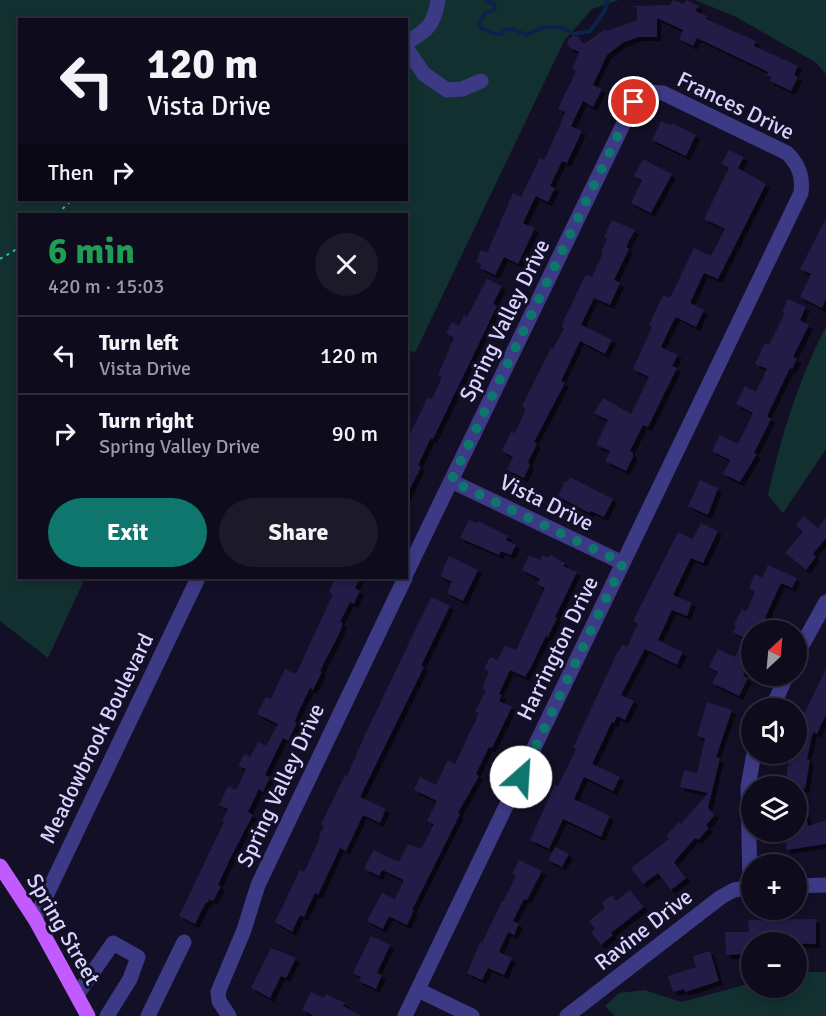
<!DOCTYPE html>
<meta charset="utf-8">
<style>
:root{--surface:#0e0b1c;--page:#1c1929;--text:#f1f3f6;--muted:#9b9ba3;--line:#2e2b3b;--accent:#0f766e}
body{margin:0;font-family:Signika,sans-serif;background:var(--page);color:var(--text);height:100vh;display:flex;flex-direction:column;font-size:22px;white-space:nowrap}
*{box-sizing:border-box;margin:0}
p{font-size:20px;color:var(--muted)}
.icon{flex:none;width:33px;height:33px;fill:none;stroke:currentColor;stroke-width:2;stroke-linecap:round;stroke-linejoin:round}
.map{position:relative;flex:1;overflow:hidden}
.panel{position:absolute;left:18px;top:213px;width:390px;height:366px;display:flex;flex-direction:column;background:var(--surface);border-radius:0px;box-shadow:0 3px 9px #0003,0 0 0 2px var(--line)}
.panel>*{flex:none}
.top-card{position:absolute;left:18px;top:18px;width:390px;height:183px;border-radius:0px;box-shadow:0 3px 9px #0003,0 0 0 2px var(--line);background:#0e0b1c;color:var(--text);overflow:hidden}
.needle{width:39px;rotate:26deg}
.tools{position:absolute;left:741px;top:620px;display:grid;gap:12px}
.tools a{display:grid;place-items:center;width:66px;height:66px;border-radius:50%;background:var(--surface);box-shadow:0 3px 9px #0003,0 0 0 2px var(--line);font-size:30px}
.pin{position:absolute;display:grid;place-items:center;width:51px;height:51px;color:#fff;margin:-26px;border:3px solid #fff;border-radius:50%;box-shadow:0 2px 6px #0007}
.me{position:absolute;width:66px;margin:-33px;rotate:26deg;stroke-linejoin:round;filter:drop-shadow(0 0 4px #0008)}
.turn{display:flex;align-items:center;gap:21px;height:126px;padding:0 30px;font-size:27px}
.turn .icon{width:78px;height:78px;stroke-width:2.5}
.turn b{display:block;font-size:42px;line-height:51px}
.then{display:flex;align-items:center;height:57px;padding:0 30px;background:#0003;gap:12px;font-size:22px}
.round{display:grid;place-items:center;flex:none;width:63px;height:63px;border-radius:32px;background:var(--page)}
.head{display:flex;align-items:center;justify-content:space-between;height:102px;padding:0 30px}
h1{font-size:36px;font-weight:700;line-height:45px;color:#1e9e55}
.action{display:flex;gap:12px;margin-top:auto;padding:12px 30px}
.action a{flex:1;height:69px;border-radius:36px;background:var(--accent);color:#fff;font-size:24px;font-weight:700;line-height:69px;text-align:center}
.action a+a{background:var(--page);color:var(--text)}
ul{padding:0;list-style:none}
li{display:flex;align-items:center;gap:18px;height:78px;padding:0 30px;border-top:2px solid var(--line)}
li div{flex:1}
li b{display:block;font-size:22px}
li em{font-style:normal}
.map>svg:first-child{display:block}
.green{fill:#12302f;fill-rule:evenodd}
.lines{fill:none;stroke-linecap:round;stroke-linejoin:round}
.stream{stroke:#0c2248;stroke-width:4}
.building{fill:#241b47;filter:url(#shadow)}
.path{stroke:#2fb8b0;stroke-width:2;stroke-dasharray:3 4.5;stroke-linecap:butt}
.minor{stroke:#3d3a85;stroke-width:15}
.major{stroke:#c25bff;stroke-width:15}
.route{stroke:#0f766e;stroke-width:10;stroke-dasharray:0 18}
.labels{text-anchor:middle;stroke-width:6;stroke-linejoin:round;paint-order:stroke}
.street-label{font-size:22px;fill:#d9d4ff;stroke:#130f26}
</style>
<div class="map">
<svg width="826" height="1016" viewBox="0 0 826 1016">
<defs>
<filter id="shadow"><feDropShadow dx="4" dy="4" stdDeviation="0" flood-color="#0009"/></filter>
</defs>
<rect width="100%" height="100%" fill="#130f26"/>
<path class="green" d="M0,0h619l-27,9 -28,32 -149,312 -8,-4 -1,-135h-386v364h65l-37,80 -48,-37zM20,20h386v180h-386z
M695,0h131v74l-11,-12 -81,-46z
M826,327v122l-43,64 -15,-18c12,-55 31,-118 58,-168z
M797,972h29v44h-211l-10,-10 14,-13 25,-3 38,12 69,-19 1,4h44z"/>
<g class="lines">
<path class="stream" d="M486,0l8,4 1,4 -3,3 -6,1 -7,11 2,5 15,6h5l5,-5h6l15,6c14,-9 32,-12 47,-1l16,-3 14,-19 4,-12"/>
</g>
<path class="building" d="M673,0l11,4 2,-4 13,6 -4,5 12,5 -1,3 50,22 -2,5 44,20 -4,9 4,2 -7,14 -21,-10 2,-4 -5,-2 1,-3 -71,-34 -4,8 -14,-7 4,-9 -26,-12v19h-18l-15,5 -17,13 -14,30 9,4 -9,18 -10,-6 -12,25 11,5 -15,32 -5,-2 -12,25 5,2 -7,14 -12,-6 -13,27 12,5 -17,36 -14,-7 -9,18 -15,-7 1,-4 -5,-2 5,-12 6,3 26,-60 8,4 19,-39 4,2 17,-37 4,-11 -7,-3 18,-38 -4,-2 7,-17 -9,-4 -3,-4 1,-4 5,-4 5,1 6,7 21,-15 2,2 30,-11v-12l-5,-2 38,-1z
M661,121l10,5 1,-3 24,12 -10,21 -34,-16z
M729,150l15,7 -6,11 28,16 -48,95 -14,-6 -14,30 14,7 -8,17 -20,-10 -4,7 -11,23 17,8 -6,11 5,2 -29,59 -5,-2 -13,26 3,2v4l-7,14 -21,-10 5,-10 -14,-6 12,-25 -14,-7 9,-15 28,16 18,-37 -16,-8 19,-42 -3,-2 14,-30 7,3 24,-50 17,8 14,-27 -21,-10 25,-51 -8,-4z
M643,159l29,15 -21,39 -20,-10 11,-23 -8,-4z
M826,218v81l-4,9 -22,-11 11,-23 -11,-5z
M612,220l23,10 -9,17 3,2 -15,31 6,3 -10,22 -16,-7 -13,27 31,15 -7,14 -25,-13 -19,40 4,2 -31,59 3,2 -9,18 2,3 -6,13 -17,-8 6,-13 -11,-6 9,-19 4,1 11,-24 -4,-3 29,-58 2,1 11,-21 -2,-1 2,-7 22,-46 6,3 11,-24 -2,-1 6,-13 -3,-2z
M487,279l15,7 -9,18 4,2 -64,133 -2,-1 -13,27 3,2 -15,30v-55l22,-45 4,2 10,-22 -4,-2 16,-37 -8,-5 6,-11 7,4 5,-11 3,2z
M788,299l18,8 -6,13 9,5 -16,32 4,2 -5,10 -2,-1 -23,48 4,3 -17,34 3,1 -17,28 -17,-8 7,-14 -18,-9 8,-16 18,9 15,-31 -17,-9 9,-18 11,6 11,-23 -12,-5 10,-21 4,2 16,-32 -3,-1z
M570,477l43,22 -9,18 -13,-6 -2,2 -31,-17 7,-15 2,1z
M700,480l18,8 -10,27 -20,-9z
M803,516l15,12 8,-11v21l-13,16 3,3 -10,13 -21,-17 18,-21 -7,-6z
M469,520l8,3 1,-2 30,15 -2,4 10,5 -5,10 -10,-4 -2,4 -39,-17z
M701,523l17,8 -15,32 -12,-5 -18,37 19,8 -5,13 -15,-6 -14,30 25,12 -6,13 -32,-16 -24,46 13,6 -9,19 -8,-4 -3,7 -2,-1 -20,42 28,13 -7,14 -29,-14 -10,22 36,17 -9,21 -38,-18 -14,30 -19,-9 25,-56 3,2 18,-37 -3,-1 43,-93 7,-11 4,3 11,-23 -5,-3 45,-89 15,7z
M529,555l11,5 2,-5 6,3 2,-3 15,8 -2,3 14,6 -22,45 2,1 -9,19 -2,-1 -16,33 -5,8 -15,-7 -11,24 3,1 -3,6 13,6 -20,41 -3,-1 -13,27 3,2 -21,37 2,1 -48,96h2l-7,15 -16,-8 -3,1 -5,11 -16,-8 15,-28 13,6 9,-19 -22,-10 -3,6 -15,-7 2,-5 8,-14 25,12 9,-18 13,5 13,-25 -7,-3 10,-20 -23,-11 6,-13 16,8 12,-25 7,4 24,-51 -4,-1 11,-22 -4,-2 7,-16 -5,-3 6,-12 8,3 7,-15 11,5 29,-62 -8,-4 3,-5 -18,-9z
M449,556l29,14 -15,31 -16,-8 5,-11 -12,-6z
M768,565l29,13 -5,10 -11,-5 -16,35 23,12h-36v28l-9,18 5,2 -9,18 -27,-13 6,-11 -9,-5 9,-18 17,8 9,-19 -11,-6 3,-6 -2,-1 8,-16 4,3 9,-20 -6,-4 6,-14 7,4z
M338,578h22l-5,10 5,3 -6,13 -4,-2 -10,20 3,1 -3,9 -20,39 2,1 -9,18 -3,-2 -12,25 -3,9 2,1 -9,18 -5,-3 -18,37 5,2 -7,15 -4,-3 -11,23 5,3 -21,40 -14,30 3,2 -8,14 -4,-2 -1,4 -2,-1 -11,22 -16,-8 45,-94 -2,-1 6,-12 -9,-4 9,-19 8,4 10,-21 -8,-3 6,-12 6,3 8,-15 8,4 12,-22 -21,-10 9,-17 5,2 14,-30 11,5 37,-80 -4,-2 5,-12 2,1z
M431,597l19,9 -29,60 3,1 -64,130 26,12 -6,14 -17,-8 -17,36 -6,-3 -22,47 -3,-2 -11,24 -4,-2 -8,17 -17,-10 25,-52 4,2 16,-34h-2l6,-12 -3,-2 24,-49 2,1 18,-41z
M826,669v46l-9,19 -4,-2 -6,27 3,1 -5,29 -20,-4 5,-32h6v-23z
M707,702l25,8 -16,47 4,1 -12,50 7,7 -9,10 3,3 -11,12 -3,-2 -21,24 12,16 -15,12 -13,-17 -15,11 -12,-16 38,-29 -3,-3 13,-14 2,2 27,-31 -28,-6 4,-17 13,3 8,-35 -8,-2z
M806,813l2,13 18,-6v24l-39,6 -3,-19h12v-17z
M555,847l14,7 -7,13 -14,-7z
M519,860l23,11 -15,29 -3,-1 -11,22 6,3 -5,11 -6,-3 -9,20 13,6 -8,17 -16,-7 -6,12 -15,-7 13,-31 2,1 20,-42h1l13,-25 -4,-2z
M630,890l14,17 -33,26 2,2 -12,10 -10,-13 4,-3 -6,-8 16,-13 -3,-5 10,-8 4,6z
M816,919v25l-64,-2v12l-26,1 -1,-23h24l-1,-12z
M371,936l19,9 -13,28 5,2 -6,14 -17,-8 2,-4 -8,-4z
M271,948l25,10 -10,20 -5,-2 -11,22 -19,-10z
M710,951l9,30 -34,11 -1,-3 -11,3 -5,-16 28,-9 -3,-11z
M311,992l13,6 2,-4 19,9 -2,3 19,10h-48l-12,-6z"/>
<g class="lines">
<path class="path" d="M57,214l15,-14
M0,259l20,-12"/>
<path class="minor" d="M406,43c22,-13 28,-18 32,-43
M406,48l18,26 23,16 15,-1 19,-8
M451,481l172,82
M796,656l30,-54
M772,708l15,-33
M796,886l30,-1
M750,887l-2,-100 6,-34
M35,919l163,-341
M418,990l54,26
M77,995l36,-52 25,14 -8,22 -23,37
M148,1016l36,-74
M229,1016l-10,-15 -1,-9 26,-62 14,-45 147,-307
M405,1016l396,-823c2,-17 -2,-28 -14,-40l-124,-60 -15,-1 -14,10 -228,472
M567,1016l154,-119 13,-7 18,-3"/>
<path class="major" d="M0,866l35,53 53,97"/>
</g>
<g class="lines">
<path class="route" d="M521,777l102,-214 -172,-82 183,-379"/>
</g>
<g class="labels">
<g class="street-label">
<text transform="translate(736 105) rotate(26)" y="8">Frances Drive</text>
<text transform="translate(504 320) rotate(-64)" y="8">Spring Valley Drive</text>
<text transform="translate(547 502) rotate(26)" y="8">Vista Drive</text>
<text transform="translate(557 648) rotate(-64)" y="8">Harrington Drive</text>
<text transform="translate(96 738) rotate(-64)" y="8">Meadowbrook Boulevard</text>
<text transform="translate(280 785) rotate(-65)" y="8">Spring Valley Drive</text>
<text transform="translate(64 929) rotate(60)" y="8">Spring Street</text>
<text transform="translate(643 929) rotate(-38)" y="8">Ravine Drive</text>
</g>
</g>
</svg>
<div class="tools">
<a><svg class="needle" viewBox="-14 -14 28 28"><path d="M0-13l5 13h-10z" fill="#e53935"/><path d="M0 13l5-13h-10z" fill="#9b9ba3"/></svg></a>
<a><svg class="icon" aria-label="sound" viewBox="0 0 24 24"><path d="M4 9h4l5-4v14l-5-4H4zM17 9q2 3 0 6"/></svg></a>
<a><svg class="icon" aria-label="layers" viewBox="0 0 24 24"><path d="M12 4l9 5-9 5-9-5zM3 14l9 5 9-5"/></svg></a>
<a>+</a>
<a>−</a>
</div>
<div class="pin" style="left:634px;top:102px;background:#d93025"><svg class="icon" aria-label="arrive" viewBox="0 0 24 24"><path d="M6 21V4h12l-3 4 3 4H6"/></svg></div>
<svg class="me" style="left:521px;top:777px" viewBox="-20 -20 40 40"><circle r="19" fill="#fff"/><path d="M0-13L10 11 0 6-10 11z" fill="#0f766e"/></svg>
<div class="top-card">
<div class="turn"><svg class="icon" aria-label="left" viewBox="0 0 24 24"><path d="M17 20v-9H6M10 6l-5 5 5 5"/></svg><div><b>120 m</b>Vista Drive</div></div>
<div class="then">Then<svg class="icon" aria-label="right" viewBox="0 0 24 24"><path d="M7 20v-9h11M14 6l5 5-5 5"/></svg></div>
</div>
<section class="panel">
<div class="head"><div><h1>6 min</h1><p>420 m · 15:03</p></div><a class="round"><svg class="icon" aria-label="close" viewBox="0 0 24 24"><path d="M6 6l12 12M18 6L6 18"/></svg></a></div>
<ul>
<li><svg class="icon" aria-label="left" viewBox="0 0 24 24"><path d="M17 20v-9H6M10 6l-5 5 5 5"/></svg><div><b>Turn left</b><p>Vista Drive</p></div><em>120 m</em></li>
<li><svg class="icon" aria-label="right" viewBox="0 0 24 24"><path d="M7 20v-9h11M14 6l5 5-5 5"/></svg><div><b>Turn right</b><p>Spring Valley Drive</p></div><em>90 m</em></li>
</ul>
<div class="action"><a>Exit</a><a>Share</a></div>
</section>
</div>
